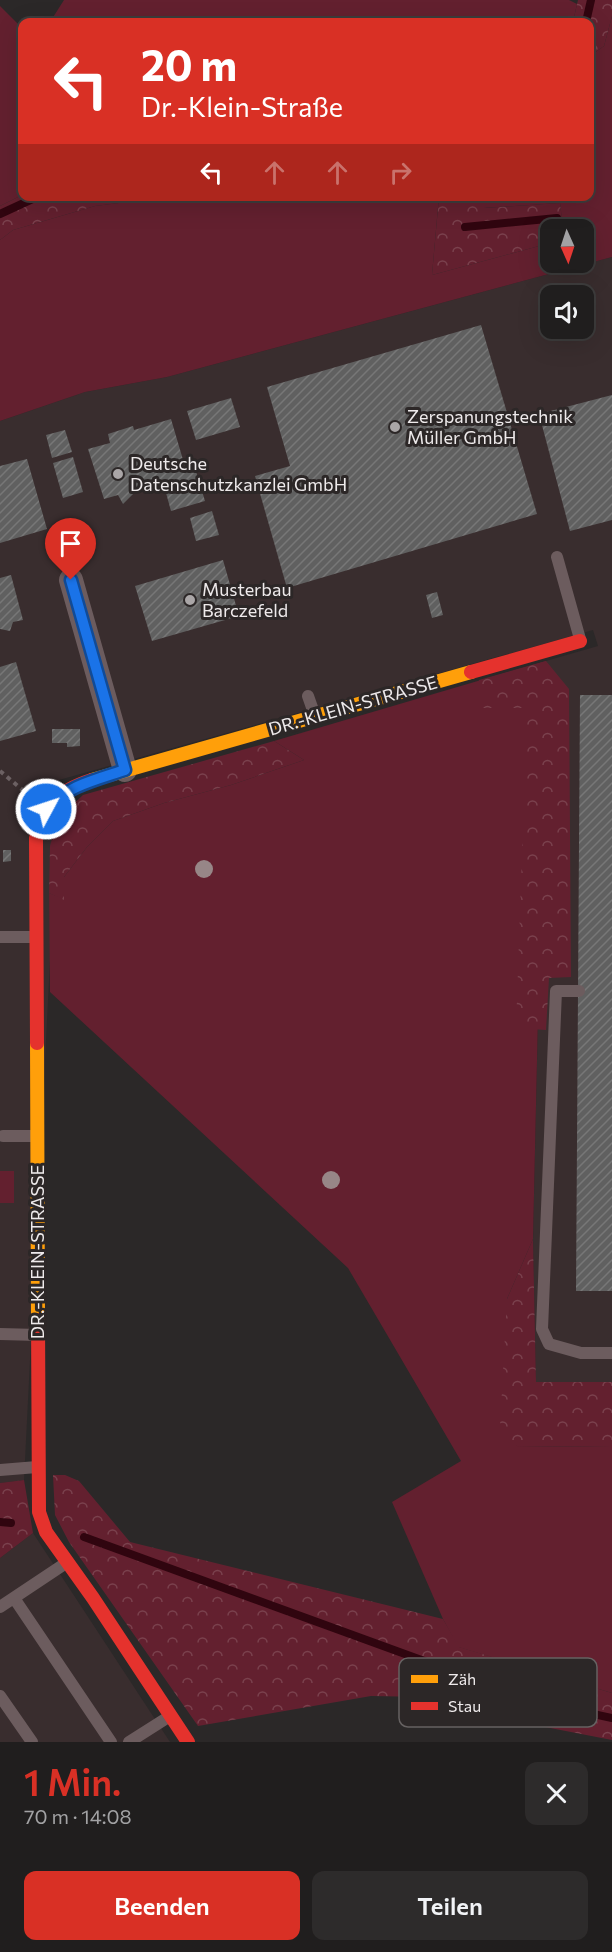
<!DOCTYPE html>
<html lang="de">
<meta charset="utf-8">
<style>
:root{--surface:#201e1e;--page:#2d2b2b;--text:#f1f3f6;--muted:#a2a2a4;--line:#3d3c3c;--accent:#d93025}
body{margin:0;font-family:Commissioner,sans-serif;background:var(--page);color:var(--text);height:100vh;display:flex;flex-direction:column;font-size:22px;white-space:nowrap}
*{box-sizing:border-box;margin:0}
p{font-size:20px;color:var(--muted)}
.icon{flex:none;width:33px;height:33px;fill:none;stroke:currentColor;stroke-width:2;stroke-linecap:round;stroke-linejoin:round}
.map{position:relative;height:1742px;overflow:hidden}
.side{display:flex;flex-direction:column;background:var(--surface);flex:1}
.side>*{flex:none}
.banner{position:absolute;left:18px;top:18px;width:576px;height:183px;border-radius:12px;box-shadow:0 6px 24px #0002,0 0 0 2px var(--line);background:#d93025;color:#fff;overflow:hidden}
.needle{width:39px;rotate:177deg}
.fabs{position:absolute;left:540px;top:219px;display:grid;gap:12px}
.fabs a{display:grid;place-items:center;width:54px;height:54px;border-radius:12px;background:var(--surface);box-shadow:0 6px 24px #0002,0 0 0 2px var(--line);font-size:30px}
.pin{position:absolute;display:grid;place-items:center;width:51px;height:51px;color:#fff;margin:-62px -26px;border-radius:50% 50% 50% 0;rotate:-45deg;box-shadow:0 0 6px #0007}
.pin .icon{rotate:45deg}
.me{position:absolute;width:66px;margin:-33px;rotate:50deg;stroke-linejoin:round;filter:drop-shadow(0 0 4px #0008)}
.turn{display:flex;align-items:center;gap:21px;height:126px;padding:0 24px;font-size:27px}
.turn .icon{width:78px;height:78px;stroke-width:2.5}
.turn b{display:block;font-size:42px;line-height:51px}
.lanes{display:flex;align-items:center;height:57px;padding:0 24px;background:#0003;justify-content:center;gap:30px;direction:ltr}
.lanes .off{opacity:.35}
.round{display:grid;place-items:center;flex:none;width:63px;height:63px;border-radius:12px;background:var(--page)}
.overview{display:flex;align-items:center;justify-content:space-between;height:102px;padding:0 24px}
h1{font-size:36px;font-weight:600;line-height:45px;color:var(--accent)}
.action{display:flex;gap:12px;margin-top:auto;padding:12px 24px}
.action a{flex:1;height:69px;border-radius:12px;background:var(--accent);color:#fff;font-size:24px;font-weight:600;line-height:69px;text-align:center}
.action a+a{background:var(--page);color:var(--text)}
.map>svg:first-child{display:block}
.built{fill:#392d2e;fill-rule:evenodd}
.green{fill:#63202f}
.forest{fill:url(#forest-crowns)}
.lines{fill:none;stroke-linecap:round;stroke-linejoin:round}
.stream{stroke:#30050f;stroke-width:8}
.building{fill:url(#building-hatch)}
.path{stroke:#6c6163;stroke-width:4;stroke-dasharray:4.5 4.5;stroke-linecap:butt}
.lane{stroke:#6c5c5e;stroke-width:12}
.street{stroke:#6c5c5e;stroke-width:24}
.slow{stroke:#ff9f0a;stroke-width:14}
.jam{stroke:#e5322d;stroke-width:14}
.tree{fill:#978687}
.route-casing{stroke:#114b97;stroke-width:15}
.route{stroke:#1a73e8;stroke-width:10}
.poi-dot{fill:#aaa6a7;stroke:#2c2727;stroke-width:2}
.labels{text-anchor:middle;stroke-width:6;stroke-linejoin:round;paint-order:stroke}
.poi-label{font-size:18px;fill:#eeeaeb;stroke:#2c2727;text-anchor:start}
.street-label{font-size:18px;fill:#eeeaeb;stroke:#2c2727}
.key{fill:#2c2727;stroke:#666262;stroke-width:1.5}
.key-label{font-size:16px;fill:#eeeaeb}
</style>
<div class="map">
<svg width="612" height="1742" viewBox="0 0 612 1742">
<defs>
<pattern id="forest-crowns" width="20" height="18" patternUnits="userSpaceOnUse" patternTransform="scale(1.5)"><rect width="20" height="18" fill="#63202f"/><path d="M2 6a3 3 0 1 1 6 0M12 15a3 3 0 1 1 6 0" fill="none" stroke="#7a414d"/></pattern>
<pattern id="building-hatch" width="6" height="6" patternUnits="userSpaceOnUse" patternTransform="scale(1.5)"><rect width="6" height="6" fill="#606060"/><path d="M-1 1l2-2M0 6l6-6M5 7l2-2" fill="none" stroke="#777"/></pattern>
</defs>
<rect width="100%" height="100%" fill="#2b2828"/>
<path class="built" d="M612,257v1125h-76l-3,-143 13,-578 52,-15 -5,-16 -534,150 -35,700 -24,3v-1062l85,-29 82,-15zM550,296h34v32h-34z
M33,1533l137,209h-170v-184z"/>
<path class="green" d="M64,0h505l8,4 -4,18h-523z
M0,6l22,22v167l-22,11z
M612,16v241l-445,120 -82,15 -85,29v-181l13,-10 82,-24 71,-9 273,-1 -7,79 118,-32v19h34v-32l-21,-1 -3,-26 -77,5 9,-11 98,-1v-140l14,-10z
M546,661l-13,578 -26,60 10,147 95,1v246l-154,-46 -15,-28 -51,-117 69,-41 -113,-193 -298,-276 -1,-99 15,6v-22l23,-30 26,-26 51,-18 67,-18 73,-25 -30,-19z
M0,1171h14v32h-14z"/>
<path class="forest" d="M578,0h34v16l-8,30 -14,10v-34h-17z
M22,195v1l144,1 -71,9 -82,24 -13,10v-34z
M439,197h53l-8,11 76,-5 3,26 -13,1v13l-118,32z
M546,661l23,28 2,288 -22,1 -3,52 -30,-2 11,-320h-49l1,-28z
M274,741l30,19 -73,25 -67,18 -51,18 -26,26 -23,30v23l-15,-7 1,-47 8,-28 25,-23z
M533,1239l3,143h76v65l-95,-1 -17,-19 7,-128z
M53,1475h12l14,6 51,61 313,77 16,28 153,46v47l-77,-15 -60,-18 -49,-10 -55,-1 -173,30 -129,-184 -14,-27z
M24,1480l9,53 -33,25v-75z"/>
<g class="lines">
<path class="stream" d="M586,22l5,-22
M0,214l39,-18
M465,227l92,-9
M0,1522l11,1
M84,1537l450,164 78,17"/>
</g>
<path class="building" d="M481,325l56,189 -250,74 -32,-112 35,-10 -23,-79z
M612,395v125l-42,11 -31,-117z
M231,398l9,29 -44,13 -9,-29z
M171,419l15,51 9,-2 10,33 -34,10 -8,-29 -25,7 -15,15 -5,-9 -14,4 -16,-50 22,-6 -2,-9 25,-8 1,4z
M65,430l7,22 -20,6 -6,-23z
M73,457l10,35 -20,6 -10,-35z
M27,459l20,70 -47,14v-77z
M212,511l7,24 -23,6 -6,-23z
M223,560l16,56 -87,25 -17,-55z
M11,575l12,45 -10,2 -3,9 -10,-2v-51z
M437,592l6,23 -11,3 -6,-23z
M16,662l20,69 -36,10v-74z
M580,695h32v596h-36z
M52,729h28v17l-13,1v-4h-15z
M3,850h8v11l-8,1z"/>
<g class="lines">
<path class="path" d="M0,771l25,21"/>
<path class="lane" d="M557,557l23,82
M308,696l7,20
M1,937h35
M579,991h-23l-14,338 7,15 32,9h31
M3,1136h33
M0,1334l38,1
M0,1470l37,-3
M14,1598l97,144
M0,1607l66,-44
M0,1696l32,46
M129,1742l41,-26"/>
<path class="street" d="M71,580l54,190"/>
<path class="slow" d="M92,780l379,-108
M37,1043l1,277"/>
<path class="jam" d="M471,672l109,-31
M37,1043l-1,-205c8,-35 23,-47 56,-58
M38,1320l1,192 7,20 47,66 95,144"/>
</g>
<g class="tree">
<circle cx="204" cy="869" r="9"/>
<circle cx="331" cy="1180" r="9"/>
</g>
<g class="lines">
<g class="route-casing">
<path id="route" d="M46,809c21,-23 49,-29 79,-39l-54,-190"/>
</g>
<use href="#route" class="route"/>
</g>
<g class="poi-dot">
<circle cx="395" cy="427" r="6"/>
<circle cx="118" cy="474" r="6"/>
<circle cx="190" cy="600" r="6"/>
</g>
<g class="labels">
<g class="poi-label">
<text x="407" y="423">Zerspanungstechnik<tspan x="407" dy="21">Müller GmbH</tspan></text>
<text x="130" y="470">Deutsche<tspan x="130" dy="21">Datenschutzkanzlei GmbH</tspan></text>
<text x="202" y="596">Musterbau<tspan x="202" dy="21">Barczefeld</tspan></text>
</g>
<g class="street-label">
<text transform="translate(353 706) rotate(-16)" y="6">DR.-KLEIN-STRASSE</text>
<text transform="translate(38 1252) rotate(-90)" y="6">DR.-KLEIN-STRASSE</text>
</g>
</g>
<rect x="399" y="1658" width="198" height="69" rx="9" class="key"/>
<rect x="411" y="1675" width="27" height="8" fill="#ff9f0a"/>
<rect x="411" y="1702" width="27" height="8" fill="#e5322d"/>
<g class="key-label">
<text x="448" y="1685">Zäh</text>
<text x="448" y="1712">Stau</text>
</g>
</svg>
<div class="fabs">
<a><svg class="needle" viewBox="-14 -14 28 28"><path d="M0-13l5 13h-10z" fill="#e53935"/><path d="M0 13l5-13h-10z" fill="#a2a2a4"/></svg></a>
<a><svg class="icon" aria-label="sound" viewBox="0 0 24 24"><path d="M4 9h4l5-4v14l-5-4H4zM17 9q2 3 0 6"/></svg></a>
</div>
<div class="pin" style="left:71px;top:580px;background:#d93025"><svg class="icon" aria-label="arrive" viewBox="0 0 24 24"><path d="M6 21V4h12l-3 4 3 4H6"/></svg></div>
<svg class="me" style="left:46px;top:809px" viewBox="-20 -20 40 40"><circle r="17" fill="#1a73e8" stroke="#fff" stroke-width="3"/><path d="M0-11L8 9 0 5-8 9z" fill="#fff"/></svg>
<div class="banner">
<div class="turn"><svg class="icon" aria-label="left" viewBox="0 0 24 24"><path d="M17 20v-9H6M10 6l-5 5 5 5"/></svg><div><b>20 m</b>Dr.-Klein-Straße</div></div>
<div class="lanes"><svg class="icon" aria-label="left" viewBox="0 0 24 24"><path d="M17 20v-9H6M10 6l-5 5 5 5"/></svg><svg class="icon off" aria-label="ahead" viewBox="0 0 24 24"><path d="M12 20V5M6 11l6-6 6 6"/></svg><svg class="icon off" aria-label="ahead" viewBox="0 0 24 24"><path d="M12 20V5M6 11l6-6 6 6"/></svg><svg class="icon off" aria-label="right" viewBox="0 0 24 24"><path d="M7 20v-9h11M14 6l5 5-5 5"/></svg></div>
</div>
</div>
<section class="side">
<div class="overview"><div><h1>1 Min.</h1><p>70 m · 14:08</p></div><a class="round"><svg class="icon" aria-label="close" viewBox="0 0 24 24"><path d="M6 6l12 12M18 6L6 18"/></svg></a></div>
<div class="action"><a>Beenden</a><a>Teilen</a></div>
</section>
